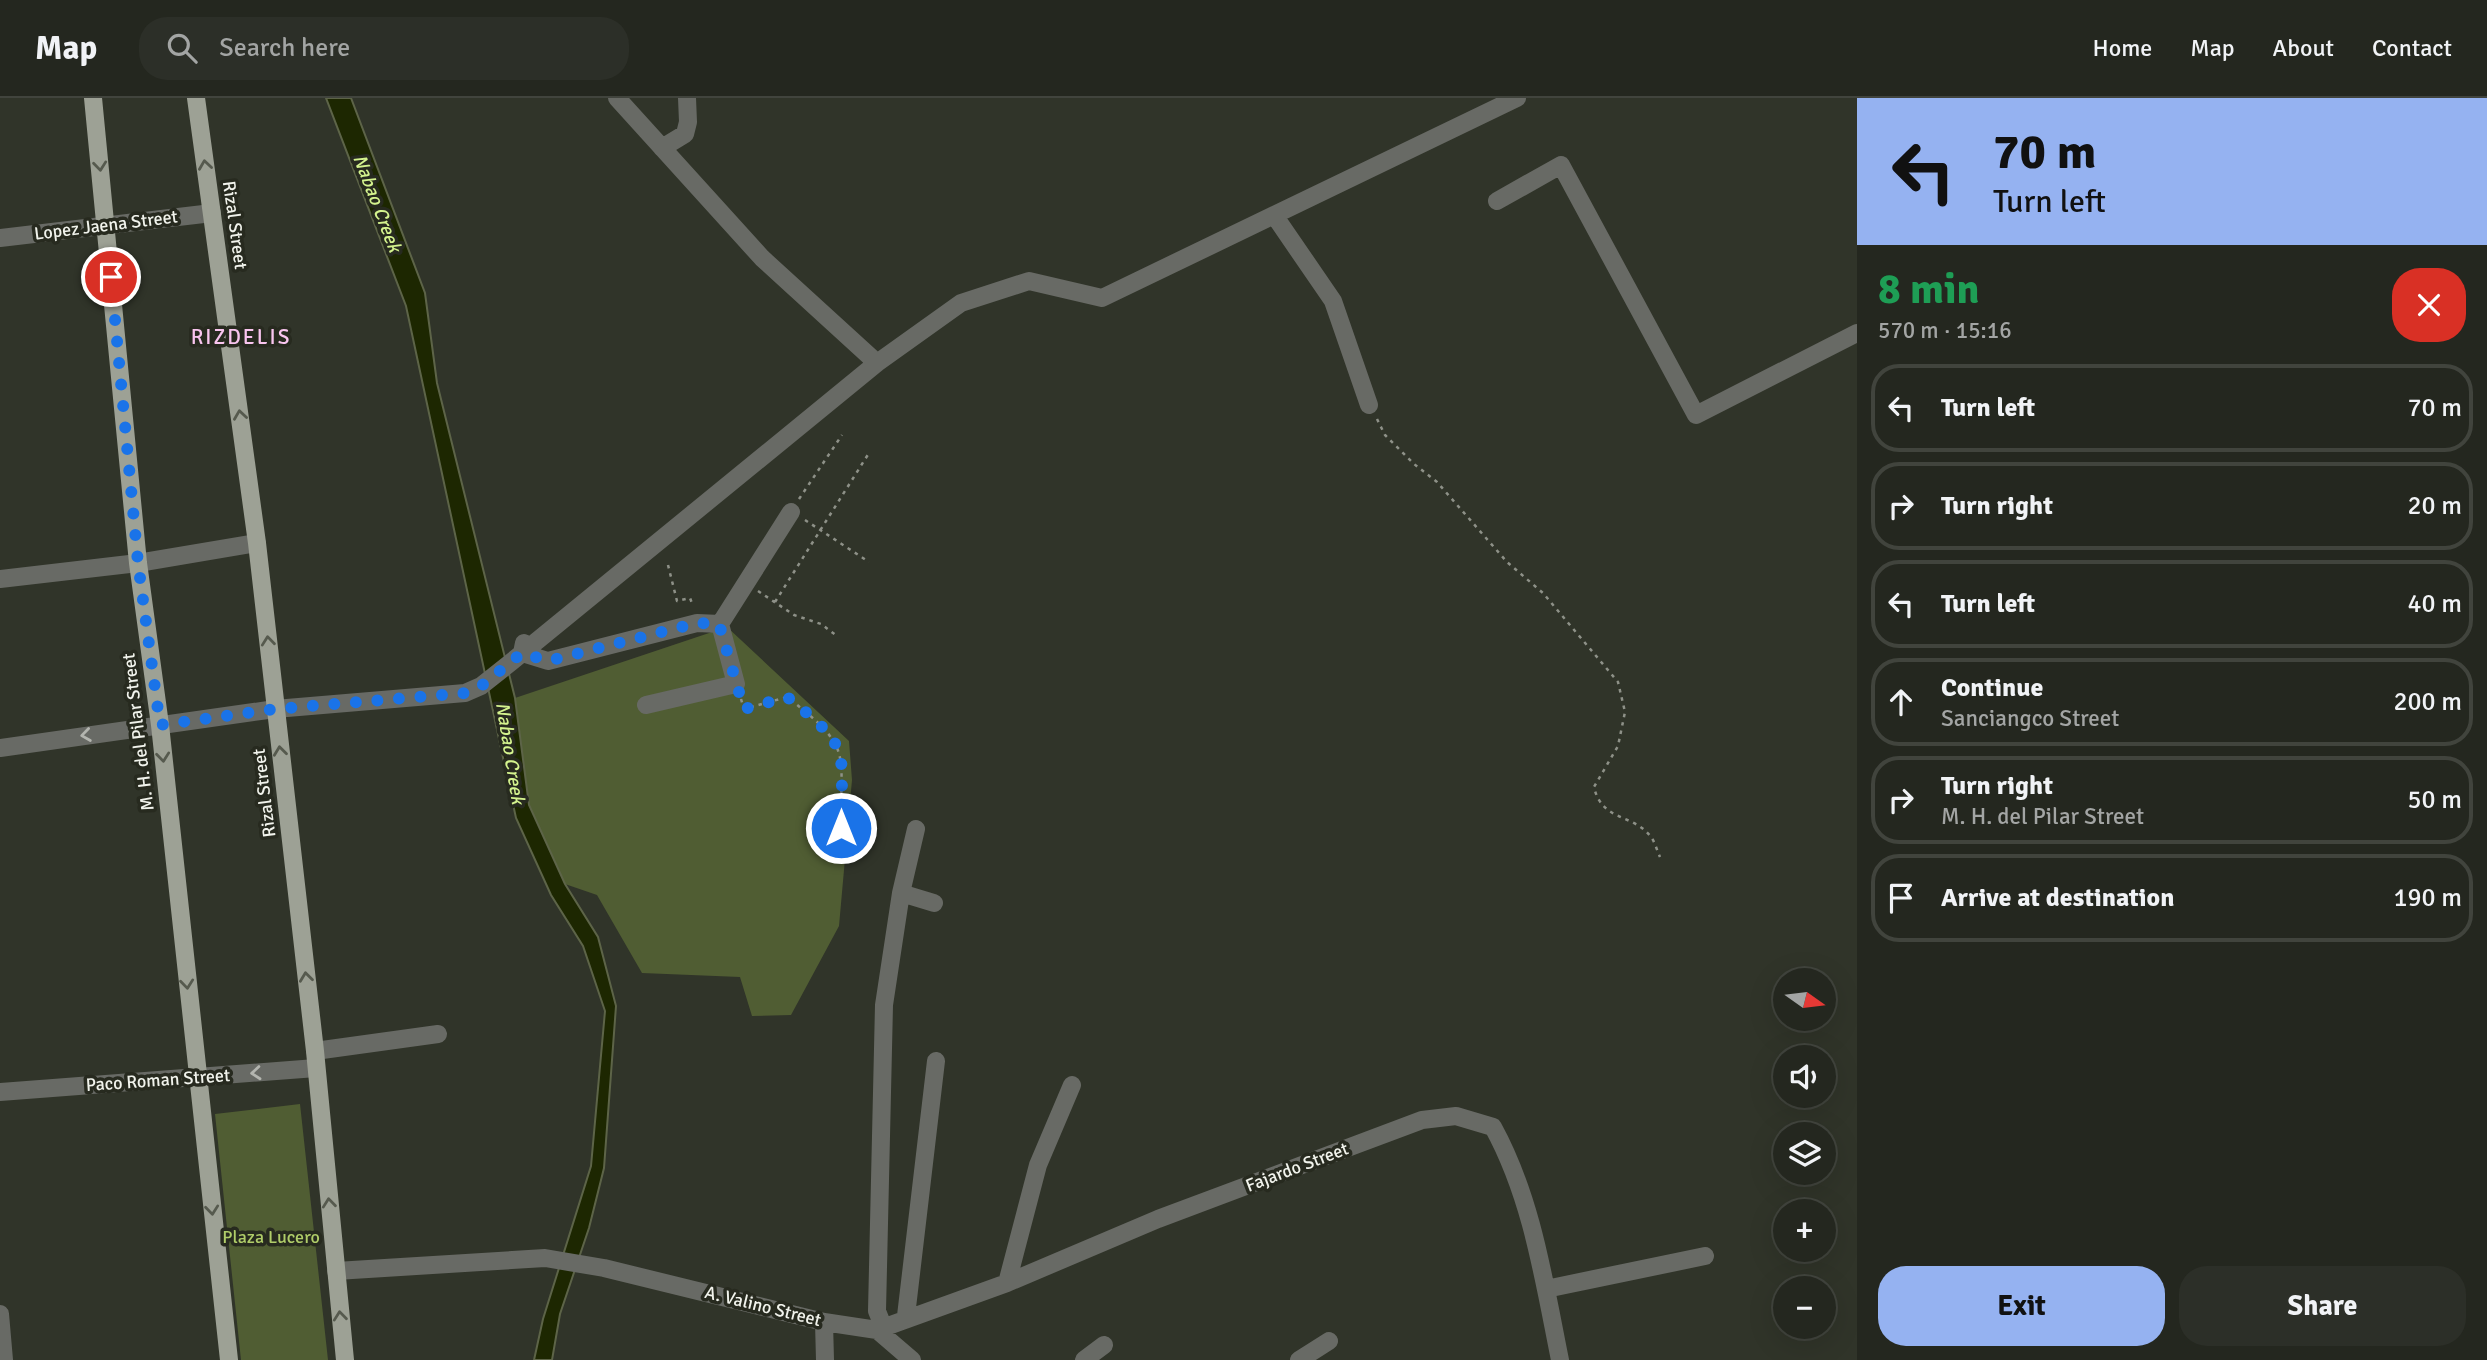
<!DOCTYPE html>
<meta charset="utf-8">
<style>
:root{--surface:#24271f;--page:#2c2f28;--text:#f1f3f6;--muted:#a3a5a4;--line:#41443d;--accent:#95b2f1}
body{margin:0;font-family:Signika,sans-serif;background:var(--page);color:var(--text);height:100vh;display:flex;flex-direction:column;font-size:26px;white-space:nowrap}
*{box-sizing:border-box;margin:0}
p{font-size:23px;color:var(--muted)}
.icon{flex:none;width:38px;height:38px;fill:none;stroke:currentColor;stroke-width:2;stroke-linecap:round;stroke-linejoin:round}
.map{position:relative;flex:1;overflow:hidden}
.drawer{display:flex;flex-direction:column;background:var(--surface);width:630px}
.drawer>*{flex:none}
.banner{background:#95b2f1;color:#111;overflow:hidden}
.needle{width:46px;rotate:104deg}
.fabs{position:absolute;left:1773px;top:870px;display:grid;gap:14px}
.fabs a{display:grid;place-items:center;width:63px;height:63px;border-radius:50%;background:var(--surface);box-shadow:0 7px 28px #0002,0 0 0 2px var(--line);font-size:35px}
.pin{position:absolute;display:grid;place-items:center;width:60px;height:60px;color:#fff;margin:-30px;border:4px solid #fff;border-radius:50%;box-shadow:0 2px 7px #0007}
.me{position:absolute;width:77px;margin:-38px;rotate:0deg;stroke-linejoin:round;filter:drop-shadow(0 0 5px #0008)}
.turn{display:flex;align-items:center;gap:24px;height:147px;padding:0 21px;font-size:32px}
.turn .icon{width:91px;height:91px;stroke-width:2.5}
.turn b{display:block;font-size:49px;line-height:60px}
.round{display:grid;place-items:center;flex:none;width:74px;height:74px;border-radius:28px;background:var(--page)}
.summary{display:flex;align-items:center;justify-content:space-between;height:119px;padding:0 21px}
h1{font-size:42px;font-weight:700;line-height:52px;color:#1e9e55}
.button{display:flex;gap:14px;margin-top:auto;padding:14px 21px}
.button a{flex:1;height:80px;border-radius:28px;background:var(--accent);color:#111;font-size:28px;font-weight:700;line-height:80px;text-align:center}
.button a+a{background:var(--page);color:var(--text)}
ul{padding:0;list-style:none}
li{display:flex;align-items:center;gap:21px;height:88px;margin:0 14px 10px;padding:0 7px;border:4px solid var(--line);border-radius:28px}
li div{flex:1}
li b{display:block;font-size:26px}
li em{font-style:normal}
header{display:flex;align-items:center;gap:42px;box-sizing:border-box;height:98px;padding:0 35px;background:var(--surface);border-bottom:2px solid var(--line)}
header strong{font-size:33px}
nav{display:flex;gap:38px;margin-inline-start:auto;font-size:24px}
.search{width:490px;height:63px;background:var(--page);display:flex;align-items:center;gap:18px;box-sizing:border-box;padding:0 24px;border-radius:28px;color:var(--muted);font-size:26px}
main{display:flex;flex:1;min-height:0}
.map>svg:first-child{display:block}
.green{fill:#505d33}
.water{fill:#1d2701;stroke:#5d6448;stroke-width:2}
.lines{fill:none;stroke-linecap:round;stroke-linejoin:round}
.path{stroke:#8e9188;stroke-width:2.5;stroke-dasharray:3.5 5;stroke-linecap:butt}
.minor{stroke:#686a65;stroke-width:18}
.major{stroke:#9da195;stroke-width:18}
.oneway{stroke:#565a4e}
.oneway2{stroke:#b3b5af}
.route{stroke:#1a73e8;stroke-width:12;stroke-dasharray:0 21.6}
.labels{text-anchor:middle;stroke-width:7;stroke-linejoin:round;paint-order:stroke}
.street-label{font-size:18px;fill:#f1f3ec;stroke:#272a1f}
.park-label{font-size:18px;fill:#b0cd69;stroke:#272a1f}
.water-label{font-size:19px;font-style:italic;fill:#d4f38e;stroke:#272a1f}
.quarter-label{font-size:21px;letter-spacing:2px;fill:#f9c5ef;stroke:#272a1f}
</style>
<header>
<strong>Map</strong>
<div class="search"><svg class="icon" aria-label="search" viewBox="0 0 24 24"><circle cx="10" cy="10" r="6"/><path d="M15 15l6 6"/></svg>Search here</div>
<nav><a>Home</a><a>Map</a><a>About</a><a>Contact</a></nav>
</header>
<main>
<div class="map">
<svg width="1857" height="1262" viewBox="0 0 1857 1262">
<rect width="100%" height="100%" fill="#303429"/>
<path class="green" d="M727,529l122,114 3,39 -13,146 -48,89 -39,1 -12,-39 -98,-4 -45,-78 -32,-11 -36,-79 -14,-107z
M300,1006l28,256h-87l-26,-246z"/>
<path class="water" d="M326,0h25l74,195 12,90 78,315 14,107 36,79 33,53 18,69 -12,162 -15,60 -29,86 -8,46h-18l9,-41 48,-153 14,-155 -22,-65 -32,-51 -35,-77 -110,-512z"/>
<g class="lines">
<path class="path" d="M1377,321l8,16 29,29 23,18 70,80 36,31 75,89 7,30 -7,34 -24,41c8,35 39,26 57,50 4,5 6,14 9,20
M799,401l43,-64
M805,422l64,42
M668,467l9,36 13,-3 3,8
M758,493l36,24 27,9 16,12
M775,504l94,-149
M741,601l3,10 43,-12c67,52 53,53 54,131"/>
<path class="minor" d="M617,0l145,160 115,105
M662,50l23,-14 3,-12 -1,-24
M1497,103l64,-36 135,250 161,-82
M1274,117l59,86 36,104
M0,140l212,-25
M0,481l138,-16 119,-20
M720,526l71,-112
M524,545l-2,10 26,8 149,-38 23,1 16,60 -90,21
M0,650l275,-39 190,-16 16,-7 29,-23 367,-300 84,-60 68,-22 73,17 415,-200
M901,795l33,10
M315,953l123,-17
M0,994l316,-24
M336,1173l209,-13 59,10 220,54 53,8 35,30
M1007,1185l31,-118 34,-80
M1546,1191l159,-33
M0,1216l4,46
M906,1218l30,-255
M824,1224l1,38
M883,1228l-6,-15 7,-306 17,-112 15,-64
M877,1232l130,-47 151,-64 264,-99 34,-4 37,11c39,71 51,154 67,233
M1084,1262l20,-15
M1299,1262l30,-19"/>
<path class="major" d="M93,0l45,465 22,162 69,635
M196,0l61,445 58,508 30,309"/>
</g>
<defs><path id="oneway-chevron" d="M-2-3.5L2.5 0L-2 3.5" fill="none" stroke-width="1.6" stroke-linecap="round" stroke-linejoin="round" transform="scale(1.75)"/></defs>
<g class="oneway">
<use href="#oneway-chevron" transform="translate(205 67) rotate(-98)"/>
<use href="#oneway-chevron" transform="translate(100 68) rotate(84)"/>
<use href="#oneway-chevron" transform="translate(240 317) rotate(-98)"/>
<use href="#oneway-chevron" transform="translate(268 543) rotate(-96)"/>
<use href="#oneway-chevron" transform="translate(280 653) rotate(-97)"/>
<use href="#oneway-chevron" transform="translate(163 659) rotate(84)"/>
<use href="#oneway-chevron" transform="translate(306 879) rotate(-97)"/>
<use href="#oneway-chevron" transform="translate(187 886) rotate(84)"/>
<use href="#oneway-chevron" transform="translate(329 1105) rotate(-96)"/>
<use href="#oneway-chevron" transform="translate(212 1112) rotate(84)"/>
<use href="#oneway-chevron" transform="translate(340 1218) rotate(-96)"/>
</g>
<g class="oneway2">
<use href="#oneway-chevron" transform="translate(86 637) rotate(172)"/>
<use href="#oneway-chevron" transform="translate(256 975) rotate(175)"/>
</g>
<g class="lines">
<path class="route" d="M111,179l27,286 22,162 115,-16 191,-16 15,-7 41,-33 26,8 149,-38 22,1 25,85 43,-12c67,52 54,54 54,131"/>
</g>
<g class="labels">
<g class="street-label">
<text transform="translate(106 127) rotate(-7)" y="6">Lopez Jaena Street</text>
<text transform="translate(235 127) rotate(82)" y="6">Rizal Street</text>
<text transform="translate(138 634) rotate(-97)" y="6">M. H. del Pilar Street</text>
<text transform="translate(264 695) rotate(-97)" y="6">Rizal Street</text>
<text transform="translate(158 982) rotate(-4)" y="6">Paco Roman Street</text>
<text transform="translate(1297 1069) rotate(-21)" y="6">Fajardo Street</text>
<text transform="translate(763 1208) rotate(14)" y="6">A. Valino Street</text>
</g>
<g class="park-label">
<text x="271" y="1145">Plaza Lucero</text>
</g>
<g class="water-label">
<text transform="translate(378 105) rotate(69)" y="7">Nabao Creek</text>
<text transform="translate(511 655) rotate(81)" y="7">Nabao Creek</text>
</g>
<g class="quarter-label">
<text x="241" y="246">RIZDELIS</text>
</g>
</g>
</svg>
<div class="fabs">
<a><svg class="needle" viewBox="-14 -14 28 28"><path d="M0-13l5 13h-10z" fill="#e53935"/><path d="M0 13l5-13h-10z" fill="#a3a5a4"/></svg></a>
<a><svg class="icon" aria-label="sound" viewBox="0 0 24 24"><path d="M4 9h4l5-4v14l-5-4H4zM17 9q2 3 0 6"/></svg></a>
<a><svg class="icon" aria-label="layers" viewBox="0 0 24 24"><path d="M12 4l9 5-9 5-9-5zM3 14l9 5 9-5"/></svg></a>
<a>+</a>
<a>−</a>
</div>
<div class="pin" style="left:111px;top:179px;background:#d93025"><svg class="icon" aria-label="arrive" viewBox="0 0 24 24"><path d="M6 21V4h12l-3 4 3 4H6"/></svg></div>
<svg class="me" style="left:841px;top:730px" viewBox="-20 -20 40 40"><circle r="17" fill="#1a73e8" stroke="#fff" stroke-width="3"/><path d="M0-11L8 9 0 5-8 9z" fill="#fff"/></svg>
</div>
<section class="drawer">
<div class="banner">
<div class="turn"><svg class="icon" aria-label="left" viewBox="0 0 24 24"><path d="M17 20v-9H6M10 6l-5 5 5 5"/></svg><div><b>70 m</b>Turn left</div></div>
</div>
<div class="summary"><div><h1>8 min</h1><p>570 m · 15:16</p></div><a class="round" style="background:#d93025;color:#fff"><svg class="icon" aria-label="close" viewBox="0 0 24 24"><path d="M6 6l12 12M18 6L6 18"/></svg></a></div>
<ul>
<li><svg class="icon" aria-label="left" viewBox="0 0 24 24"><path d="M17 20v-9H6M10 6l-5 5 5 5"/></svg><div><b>Turn left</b></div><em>70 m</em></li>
<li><svg class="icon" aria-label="right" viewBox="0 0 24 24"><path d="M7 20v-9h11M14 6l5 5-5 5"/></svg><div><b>Turn right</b></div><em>20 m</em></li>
<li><svg class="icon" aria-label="left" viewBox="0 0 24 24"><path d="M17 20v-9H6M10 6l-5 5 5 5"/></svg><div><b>Turn left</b></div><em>40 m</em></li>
<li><svg class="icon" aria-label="ahead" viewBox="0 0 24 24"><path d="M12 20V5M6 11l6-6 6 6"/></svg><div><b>Continue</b><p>Sanciangco Street</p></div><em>200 m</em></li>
<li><svg class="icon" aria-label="right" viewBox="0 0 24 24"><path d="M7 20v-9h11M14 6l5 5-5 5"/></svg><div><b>Turn right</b><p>M. H. del Pilar Street</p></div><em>50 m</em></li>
<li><svg class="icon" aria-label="arrive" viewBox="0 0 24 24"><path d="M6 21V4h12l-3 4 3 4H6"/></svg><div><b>Arrive at destination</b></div><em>190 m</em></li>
</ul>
<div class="button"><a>Exit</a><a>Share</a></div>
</section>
</main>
